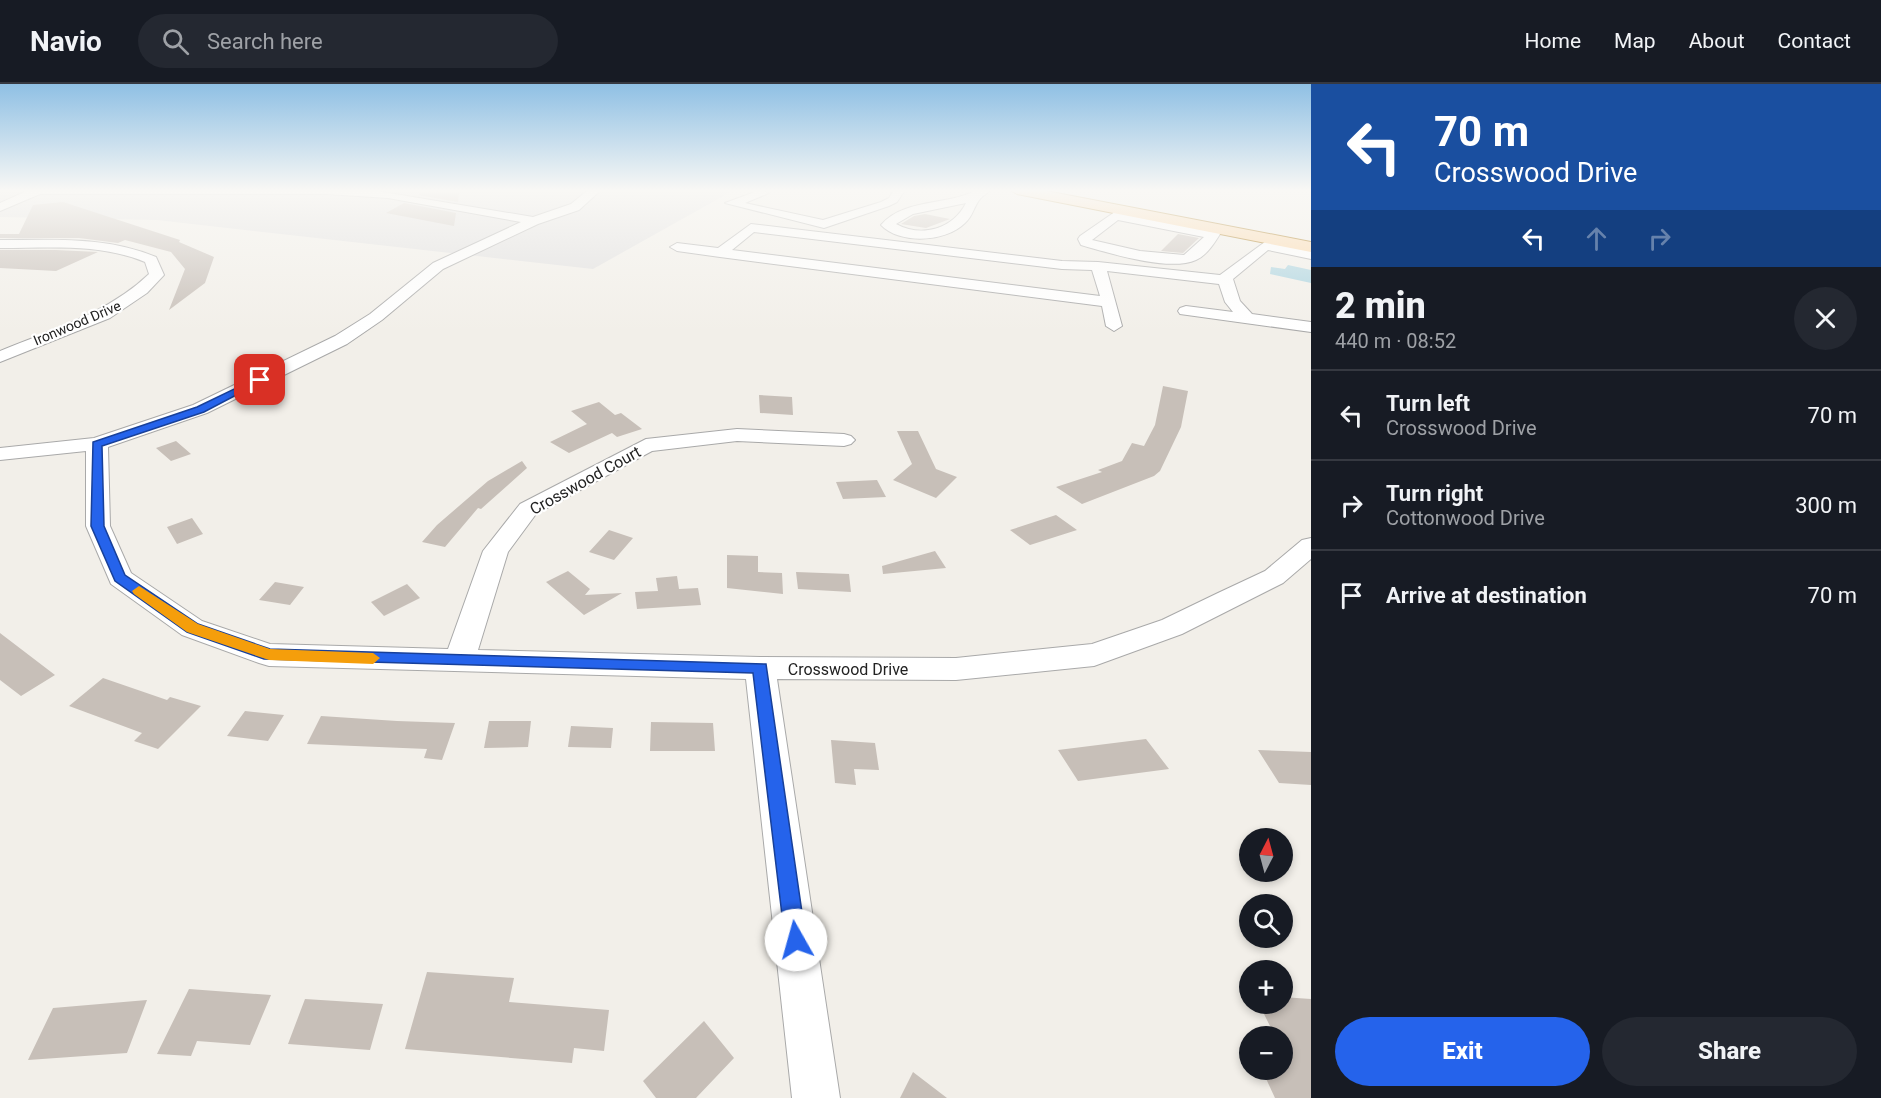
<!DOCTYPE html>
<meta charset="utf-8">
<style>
:root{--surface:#171b24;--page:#242831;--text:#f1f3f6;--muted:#9ea1a6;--line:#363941;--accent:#2563eb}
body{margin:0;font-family:Roboto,sans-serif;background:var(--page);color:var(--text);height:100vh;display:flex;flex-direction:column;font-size:22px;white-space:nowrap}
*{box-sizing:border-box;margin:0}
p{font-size:20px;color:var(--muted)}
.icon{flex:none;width:33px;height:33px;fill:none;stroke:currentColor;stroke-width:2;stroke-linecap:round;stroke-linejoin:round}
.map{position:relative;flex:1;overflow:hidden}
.drawer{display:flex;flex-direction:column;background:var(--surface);width:570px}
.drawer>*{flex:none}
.guide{background:#1a4fa0;color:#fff;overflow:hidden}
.needle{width:39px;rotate:6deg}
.fabs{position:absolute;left:1239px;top:744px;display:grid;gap:12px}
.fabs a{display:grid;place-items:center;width:54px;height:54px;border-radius:50%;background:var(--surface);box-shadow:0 3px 9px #0003;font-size:30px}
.pin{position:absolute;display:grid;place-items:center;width:51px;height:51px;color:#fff;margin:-26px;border-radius:12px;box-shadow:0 3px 9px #0006}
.me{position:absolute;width:66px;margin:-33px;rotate:353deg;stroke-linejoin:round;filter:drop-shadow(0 0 4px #0008)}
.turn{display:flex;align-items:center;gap:21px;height:126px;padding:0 24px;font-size:27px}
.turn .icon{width:78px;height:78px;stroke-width:2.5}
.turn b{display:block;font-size:42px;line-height:51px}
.lanes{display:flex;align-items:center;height:57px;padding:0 24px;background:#0003;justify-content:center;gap:30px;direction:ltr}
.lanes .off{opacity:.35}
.round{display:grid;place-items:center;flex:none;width:63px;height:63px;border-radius:32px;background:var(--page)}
.overview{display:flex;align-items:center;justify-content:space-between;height:102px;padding:0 24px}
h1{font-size:36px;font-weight:800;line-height:45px}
.action{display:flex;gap:12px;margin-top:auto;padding:12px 24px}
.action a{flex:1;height:69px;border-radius:36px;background:var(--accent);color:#fff;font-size:24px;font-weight:800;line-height:69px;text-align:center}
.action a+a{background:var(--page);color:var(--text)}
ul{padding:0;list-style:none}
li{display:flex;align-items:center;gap:18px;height:90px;padding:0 24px;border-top:2px solid var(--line)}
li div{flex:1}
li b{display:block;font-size:22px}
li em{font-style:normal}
header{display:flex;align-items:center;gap:36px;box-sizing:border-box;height:84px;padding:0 30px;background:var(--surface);border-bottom:2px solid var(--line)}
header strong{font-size:28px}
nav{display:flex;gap:33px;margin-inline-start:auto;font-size:21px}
.search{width:420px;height:54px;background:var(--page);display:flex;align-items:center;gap:15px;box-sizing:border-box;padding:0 21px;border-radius:33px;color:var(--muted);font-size:22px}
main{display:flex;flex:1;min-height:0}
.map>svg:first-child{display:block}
.residential{fill:#e0dfdf}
.water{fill:#aad3df}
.building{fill:#c7bfb8}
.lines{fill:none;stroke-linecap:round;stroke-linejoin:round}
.minor-casing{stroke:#a9a9a9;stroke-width:2}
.major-casing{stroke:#a06b00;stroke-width:2}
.minor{fill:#fff;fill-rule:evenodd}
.major{fill:#fcd6a4;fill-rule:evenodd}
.route{fill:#2563eb;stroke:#184099;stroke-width:1.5}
.slow{fill:#f59e0b}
.labels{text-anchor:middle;stroke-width:4.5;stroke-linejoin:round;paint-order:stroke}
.far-street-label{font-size:14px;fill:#222;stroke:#fff}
.street-label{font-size:16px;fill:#222;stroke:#fff}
</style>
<header>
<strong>Navio</strong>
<div class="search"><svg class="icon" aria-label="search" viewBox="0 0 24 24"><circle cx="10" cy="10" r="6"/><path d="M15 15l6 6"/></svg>Search here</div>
<nav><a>Home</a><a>Map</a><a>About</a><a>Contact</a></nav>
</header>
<main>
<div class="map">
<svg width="1311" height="1014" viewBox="0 0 1311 1014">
<rect width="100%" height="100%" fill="#f2efe9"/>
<path class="residential" d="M0,106h734l-141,79 -436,-49 -157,-3z"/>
<path class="water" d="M1288,181l23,5v13l-41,-9 1,-7 14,2z"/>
<path class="building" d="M427,106l32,3 -1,9 -40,-7z
M63,118l117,38 -1,2 35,15 -9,26 -36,27 16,-41 -14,-17 -46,-12 -7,3 -39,-5h-79v-4h19l14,-29z
M404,119l52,10 -2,13 -68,-13z
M925,130l25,5 -24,9 -25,-4 13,-8z
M1178,150l21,4 -16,15 -22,-2z
M0,166h56l42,2 -42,19 -56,-3z
M1163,302l25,5 -7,36 -21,44 -6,5 -72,28 -26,-17 46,-15 -4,-2 24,-9 10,-18 12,3 11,-21z
M759,311l33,2 1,18 -33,-2z
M599,318l16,13 6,-2 21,16 -25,8 -5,-4 -43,20 -19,-11 37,-18 -16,-13z
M897,347h21l18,38 21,8 -21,21 -43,-18 19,-16z
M176,357l15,13 -20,7 -15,-13z
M522,377l5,7 -46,41 -3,-1 -33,39 -23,-5 15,-17 51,-44z
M877,396l9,17 -43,2 -7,-17z
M1056,431l21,15 -47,15 -20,-15z
M192,434l11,16 -26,10 -10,-17z
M609,446l24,8 -19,22 -25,-8z
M935,467l11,17 -63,6 -1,-8z
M727,471l31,1v16l24,1 1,21 -56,-6z
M568,487l22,18 -5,6 37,-2 -38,22 -38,-33z
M796,488l53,2 2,18 -53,-3z
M677,492l2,13 19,-1 3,17 -64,4 -2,-17 23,-1 -2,-13z
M275,498l29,5 -14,18 -31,-5z
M407,500l13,14 -36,18 -13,-14z
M0,549l55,42 -34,21 -21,-16z
M103,594l64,22 3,-3 31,9 -43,43 -24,-8 8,-8 -73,-27z
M245,627l39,4 -16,26 -41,-5z
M321,632l76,5 58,2 -13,37 -18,-2 3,-9 -120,-5z
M489,637h42l-3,26 -44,1z
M651,638l62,1 2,28h-65z
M571,642l42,2 -2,20 -43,-1z
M1146,655l23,30 -91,12 -20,-31z
M831,656l44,3 4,27 -25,-1 2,16 -21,-2z
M1258,666l53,2v33l-32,-2z
M427,888l87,6 -5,24 100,8 -5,41 -30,-3 -2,15 -167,-14z
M189,905l82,6 -21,50 -53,-4 -6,15 -34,-2z
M1282,913l29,2v99h-36l-13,-28h20v-34h-7l-16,-32h23z
M305,915l78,5 -13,46 -82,-6z
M147,916l-20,53 -99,7 25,-52z
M704,937l30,37 -38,40h-40l-13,-17z
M913,988l34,26h-47z"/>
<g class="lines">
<g class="minor-casing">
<path id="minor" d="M29,106h342l162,27 38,-13 17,-14h13l-22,20 -41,14 -95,45 -61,51 -35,24 -140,69 -99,34 2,79 21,47 71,48 68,23 178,5 35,-98 37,-47 126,-65 91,-10 107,5 7,2 4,4 -4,4 -7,2 -107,-5 -85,10 -116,63 -28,38 -30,98 282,7 196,1 136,-14 70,-24 56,-27 47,-22 37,-31 9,-2v21l-28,24 -101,51 -88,32 -138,14 -179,-1 63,419h-48l-46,-419 -477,-13 -10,-3 -77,-28 -71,-51 -25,-58v-75l-86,9v-12l94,-10 99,-33 142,-69 35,-22 63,-51 88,-41 -133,-24 -61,-4h-287l-40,17v-8z
M760,106l9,3 -24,10 78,17 58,-18 8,-4 5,-8h11l-8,12 -8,4 -65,22 -99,-25z
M977,106h14c-3,3 -8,5 -11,9 -6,7 -7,17 -15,24 -19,19 -65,22 -84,2 23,-27 66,-19 96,-35zM966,119c-13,26 -44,35 -70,21l17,-10z
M1122,123l6,4 -3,3 84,16 8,-5 6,4c-6,10 -15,26 -27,31 -27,12 -87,-7 -115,-15l-3,-6 2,-3zM1118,136l86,17 -20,18 -44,-4 -48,-11z
M751,140l311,37 36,1 122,13 53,-39 7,4 -4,4 35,7v8l-43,-9 -35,29 7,22 12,13 59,8v10l-131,-18 -2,-3 2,-3 6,-2 47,6 -8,-10 -6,-18 -112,-13 15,55 -8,5 -8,-5 -4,-20 -382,-49 -43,-6 -7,-4 7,-4 41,5zM754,148l308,37 30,1 8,26 -368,-46z
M0,156c53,0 106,-4 156,17l8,18 -17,18 -37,25 -110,44v-11c53,-22 107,-37 149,-77l-4,-12c-45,-19 -96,-14 -145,-14z"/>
</g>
<g class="major-casing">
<path id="major" d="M1010,106h31l270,52v10l-294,-58z"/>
</g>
<use href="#minor" class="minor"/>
<use href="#major" class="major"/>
</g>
<linearGradient id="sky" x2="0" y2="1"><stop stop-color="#8fc0e4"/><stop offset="0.43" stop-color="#f9f8f5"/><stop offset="1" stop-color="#f9f8f5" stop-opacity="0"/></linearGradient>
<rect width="1311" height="248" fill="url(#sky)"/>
<path class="route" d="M257,294l8,2 -61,32 -102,34 2,80 21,49 73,49 72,25 496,15 40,276 -3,7 -7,3 -8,-3 -3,-7 -32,-267 -489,-14 -77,-27 -72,-51 -24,-55 2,-84 104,-35z"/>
<path class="slow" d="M139,502l59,38 72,25 103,4 7,5 -7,6 -104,-4 -82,-28 -53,-38 -2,-3z"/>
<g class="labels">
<g class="far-street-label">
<text transform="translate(77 239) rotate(-23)" y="5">Ironwood Drive</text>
</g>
<g class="street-label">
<text transform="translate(585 396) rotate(-29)" y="6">Crosswood Court</text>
<text x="848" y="591">Crosswood Drive</text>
</g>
</g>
</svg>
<div class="fabs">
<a><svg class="needle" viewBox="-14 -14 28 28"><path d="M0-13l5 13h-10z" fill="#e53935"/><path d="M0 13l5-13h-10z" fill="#9ea1a6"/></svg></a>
<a><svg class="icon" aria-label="search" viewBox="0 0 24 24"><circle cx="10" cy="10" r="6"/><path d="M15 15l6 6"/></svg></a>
<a>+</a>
<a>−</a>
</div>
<div class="pin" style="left:260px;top:296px;background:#d93025"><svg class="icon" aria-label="arrive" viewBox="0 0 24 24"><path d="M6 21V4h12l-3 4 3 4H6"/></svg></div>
<svg class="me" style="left:796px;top:856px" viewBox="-20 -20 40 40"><circle r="19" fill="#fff"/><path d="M0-13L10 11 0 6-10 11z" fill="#2563eb"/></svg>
</div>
<section class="drawer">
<div class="guide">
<div class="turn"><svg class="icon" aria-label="left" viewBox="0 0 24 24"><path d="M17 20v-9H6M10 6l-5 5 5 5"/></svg><div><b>70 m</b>Crosswood Drive</div></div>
<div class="lanes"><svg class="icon" aria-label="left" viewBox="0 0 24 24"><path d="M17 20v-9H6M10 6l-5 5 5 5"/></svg><svg class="icon off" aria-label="ahead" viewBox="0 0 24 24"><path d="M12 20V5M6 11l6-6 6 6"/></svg><svg class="icon off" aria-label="right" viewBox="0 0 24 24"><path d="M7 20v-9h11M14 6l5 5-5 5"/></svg></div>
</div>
<div class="overview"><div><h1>2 min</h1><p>440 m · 08:52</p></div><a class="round"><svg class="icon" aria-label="close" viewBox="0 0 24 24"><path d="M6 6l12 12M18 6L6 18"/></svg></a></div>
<ul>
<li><svg class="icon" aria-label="left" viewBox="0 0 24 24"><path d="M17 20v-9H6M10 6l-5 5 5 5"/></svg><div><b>Turn left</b><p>Crosswood Drive</p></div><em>70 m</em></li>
<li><svg class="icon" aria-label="right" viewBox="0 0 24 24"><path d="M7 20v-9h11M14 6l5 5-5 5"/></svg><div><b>Turn right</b><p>Cottonwood Drive</p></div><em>300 m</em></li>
<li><svg class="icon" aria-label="arrive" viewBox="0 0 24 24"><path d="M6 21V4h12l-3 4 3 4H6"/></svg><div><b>Arrive at destination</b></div><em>70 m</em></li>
</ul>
<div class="action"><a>Exit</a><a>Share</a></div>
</section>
</main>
